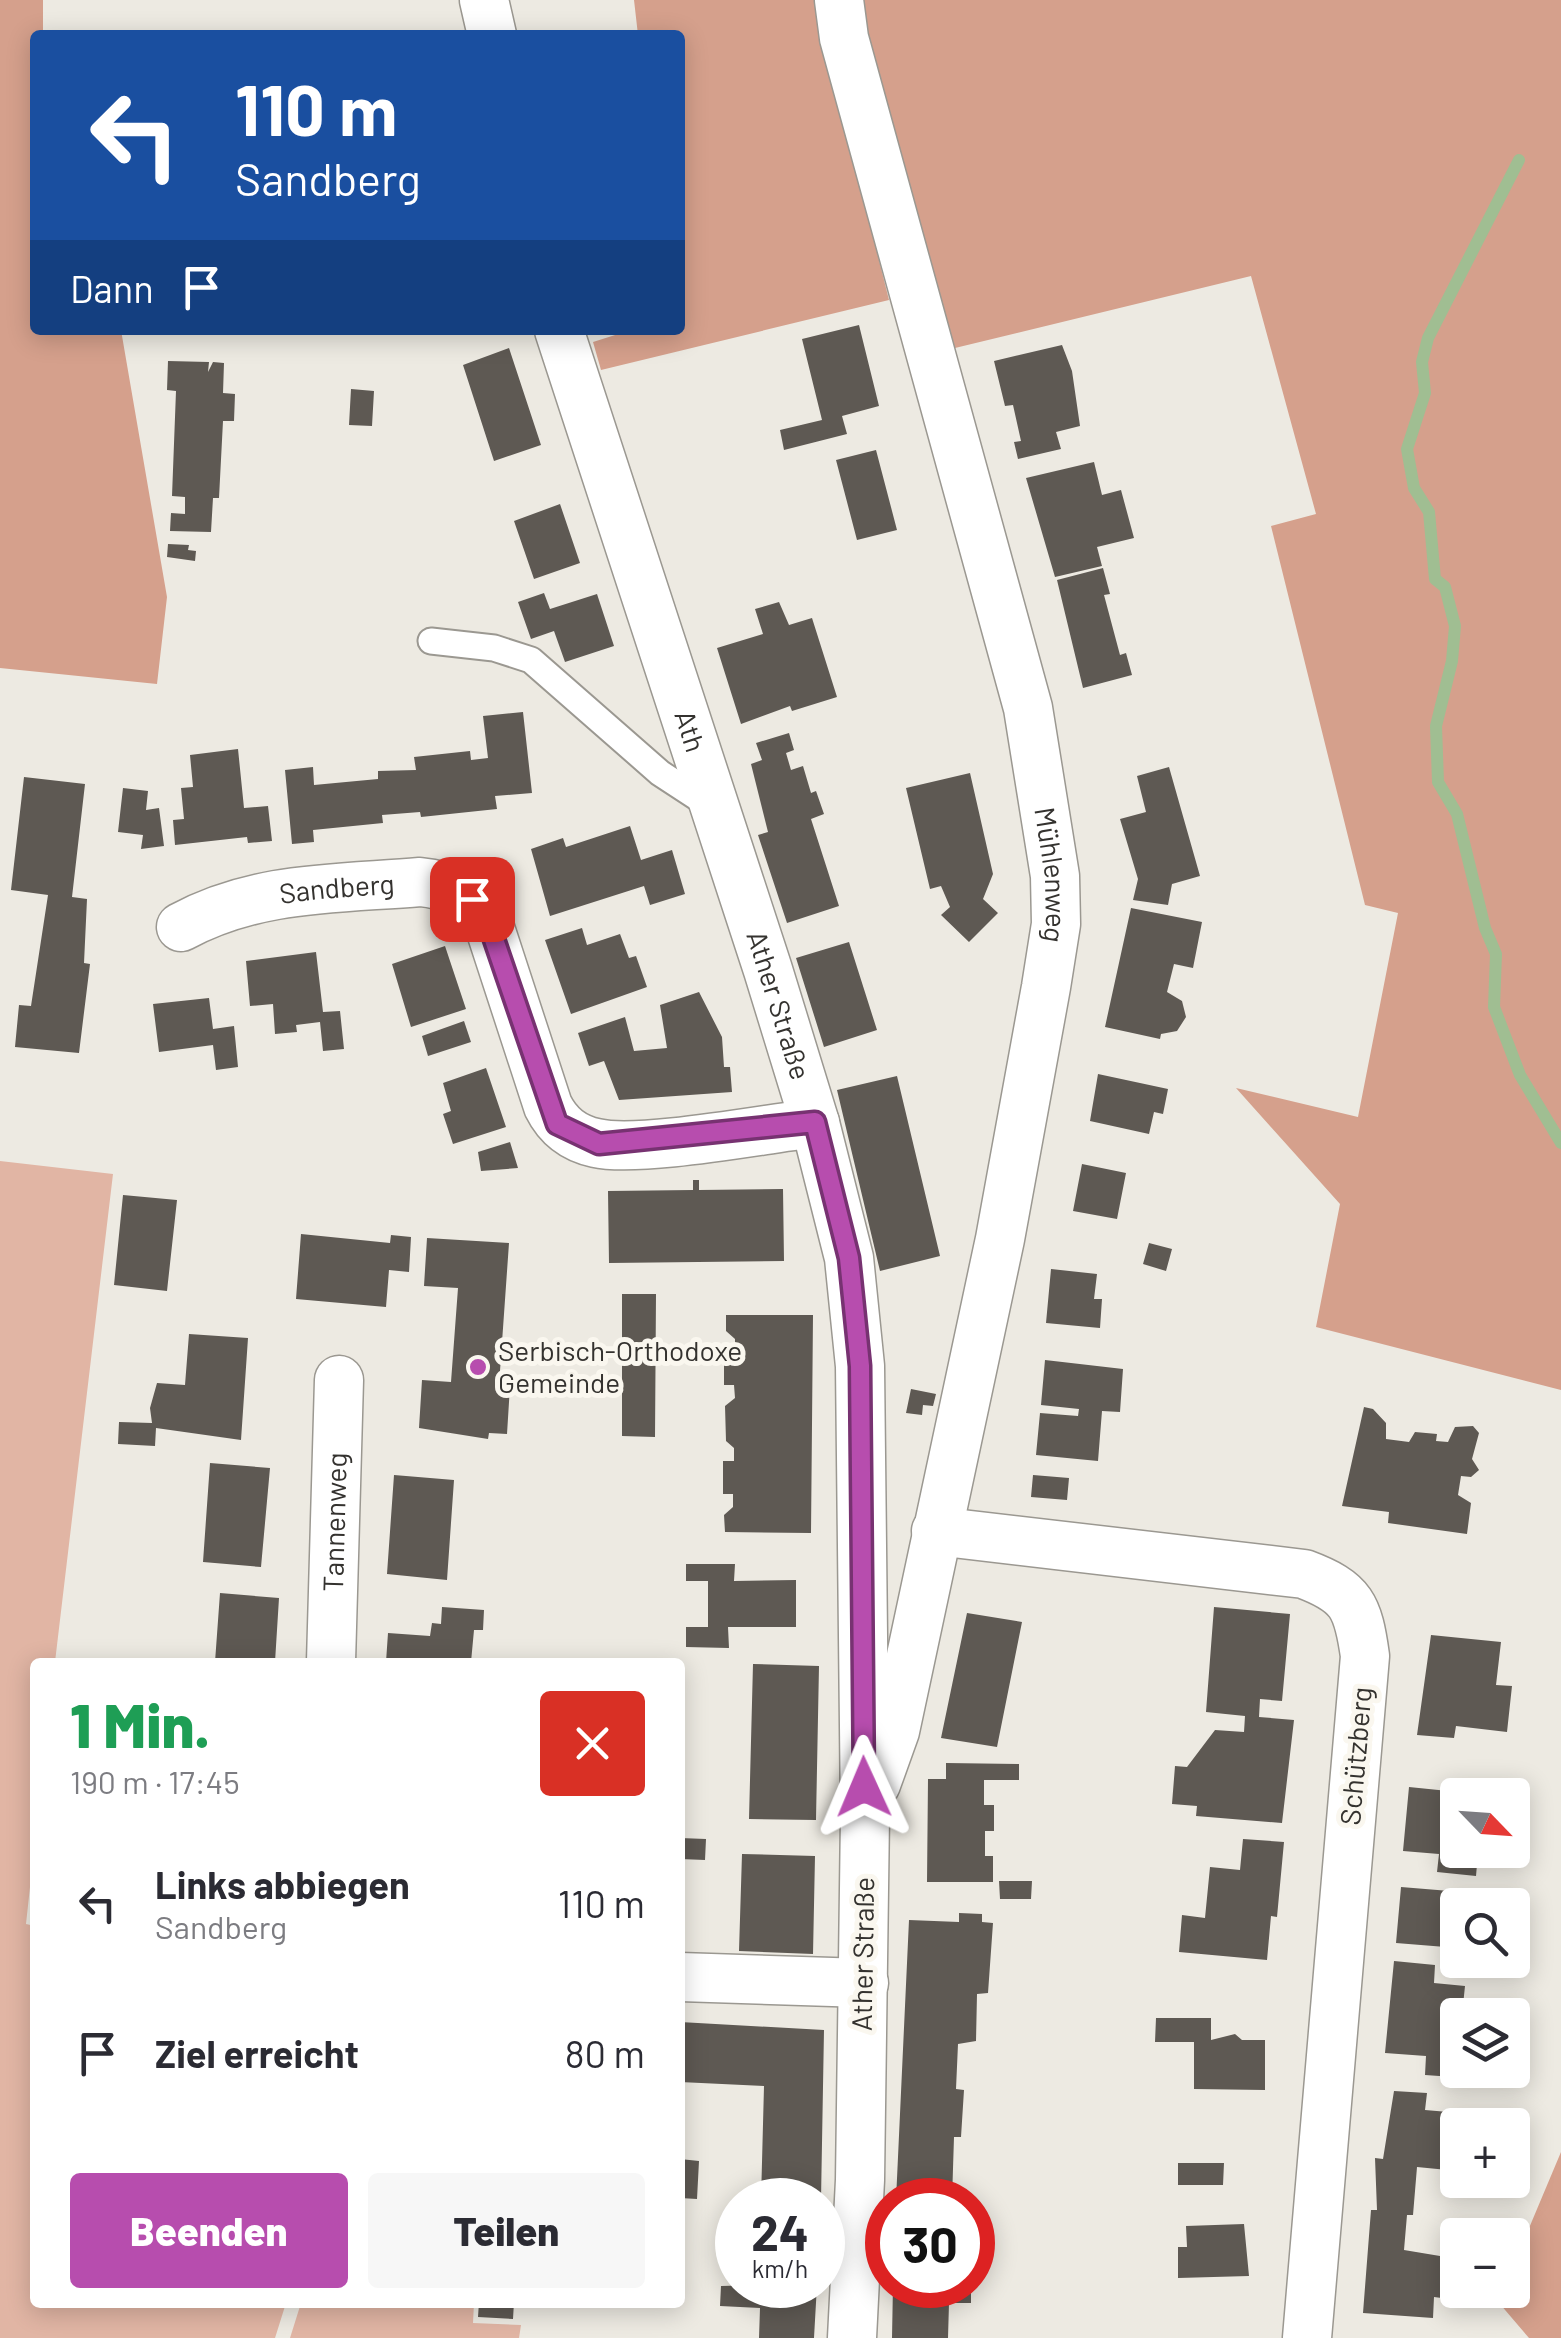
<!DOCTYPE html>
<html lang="de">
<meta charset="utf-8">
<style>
:root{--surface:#fff;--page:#f7f7f7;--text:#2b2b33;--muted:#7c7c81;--accent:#b74dae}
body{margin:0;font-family:Barlow,sans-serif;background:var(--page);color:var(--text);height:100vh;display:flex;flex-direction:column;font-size:38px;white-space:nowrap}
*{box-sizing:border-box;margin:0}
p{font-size:32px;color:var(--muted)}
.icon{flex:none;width:55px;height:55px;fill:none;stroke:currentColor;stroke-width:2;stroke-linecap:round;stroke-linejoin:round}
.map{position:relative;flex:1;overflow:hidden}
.side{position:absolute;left:30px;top:1658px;width:655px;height:650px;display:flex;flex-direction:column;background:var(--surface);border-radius:10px;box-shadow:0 5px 25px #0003}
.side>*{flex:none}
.banner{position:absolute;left:30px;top:30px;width:655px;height:305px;border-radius:10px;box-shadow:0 5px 25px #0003;background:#1a4fa0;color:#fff;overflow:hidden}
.needle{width:65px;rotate:115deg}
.controls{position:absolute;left:1440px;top:1778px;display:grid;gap:20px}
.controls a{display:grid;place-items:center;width:90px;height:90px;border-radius:10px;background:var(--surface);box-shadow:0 5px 25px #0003;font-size:50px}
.speed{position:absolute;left:715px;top:2178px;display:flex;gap:20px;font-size:50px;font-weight:700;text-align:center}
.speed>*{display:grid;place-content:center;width:130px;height:130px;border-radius:50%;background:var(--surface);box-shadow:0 5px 25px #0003;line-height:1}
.speed small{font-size:25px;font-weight:400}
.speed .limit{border:15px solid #d22;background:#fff;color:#111}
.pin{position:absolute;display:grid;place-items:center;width:85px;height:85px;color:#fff;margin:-42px;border-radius:20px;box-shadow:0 5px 15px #0006}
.me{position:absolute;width:110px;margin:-55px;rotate:359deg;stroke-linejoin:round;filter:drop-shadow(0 0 8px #0008)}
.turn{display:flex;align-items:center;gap:35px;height:210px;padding:0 40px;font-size:45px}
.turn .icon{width:130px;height:130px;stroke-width:2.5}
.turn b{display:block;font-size:70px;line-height:85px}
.then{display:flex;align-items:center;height:95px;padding:0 40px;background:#0003;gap:20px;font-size:38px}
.round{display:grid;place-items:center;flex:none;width:105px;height:105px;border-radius:10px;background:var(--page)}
.overview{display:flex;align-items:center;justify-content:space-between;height:170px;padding:0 40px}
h1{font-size:60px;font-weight:800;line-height:75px;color:#1e9e55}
.action{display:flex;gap:20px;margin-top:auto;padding:20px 40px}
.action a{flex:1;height:115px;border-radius:10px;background:var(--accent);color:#fff;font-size:40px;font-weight:800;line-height:115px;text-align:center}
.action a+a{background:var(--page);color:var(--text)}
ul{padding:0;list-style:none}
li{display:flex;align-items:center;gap:30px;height:150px;padding:0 40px}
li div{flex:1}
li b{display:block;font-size:38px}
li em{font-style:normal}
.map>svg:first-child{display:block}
.green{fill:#e1b5a4}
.forest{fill:#d5a08c}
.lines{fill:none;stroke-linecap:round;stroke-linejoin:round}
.stream{stroke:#a0be92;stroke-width:12}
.building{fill:#5e5953}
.service-casing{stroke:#9b9891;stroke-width:29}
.minor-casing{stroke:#9b9891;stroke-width:51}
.service{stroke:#fff;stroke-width:25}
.minor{stroke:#fff;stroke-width:48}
.route-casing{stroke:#773271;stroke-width:25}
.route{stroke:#b74dae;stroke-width:18}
.poi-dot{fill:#b74dae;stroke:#faf7ef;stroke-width:4}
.labels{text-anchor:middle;stroke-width:10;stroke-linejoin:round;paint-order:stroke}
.street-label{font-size:28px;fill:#34322f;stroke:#faf7ef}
.poi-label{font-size:28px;fill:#34322f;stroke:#faf7ef;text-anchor:start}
</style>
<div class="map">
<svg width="1561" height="2338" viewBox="0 0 1561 2338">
<rect width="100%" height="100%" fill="#edeae2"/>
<path class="green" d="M0,1161l113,13 -58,488h-20v179l-9,83 9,2v376l251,1 -11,35h-275z
M301,2303h173l-1,20 48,2 -2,13h-229z"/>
<path class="forest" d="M0,0h43v35h-8v295h86l46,267 -10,87 -157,-16z
M634,0h180l75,300 -288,70 -8,-28 38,-12h49v-295h-42z
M856,0h705v1390l-245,-63 24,-123 -104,-116 122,29 40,-204 -33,-8 -94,-379 45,-12 -65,-238 -296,72 -95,-316z
M1561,2152v186h-32l-41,-48h24l1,-39 11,-11z"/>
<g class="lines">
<path class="stream" d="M1519,160l-91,178 -6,24 3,31 -18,56 7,39 15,24 6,67 10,8 10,39 -3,35 -16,65 2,56 19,32 28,114 11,26 -2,53 26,68 41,68"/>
</g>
<path class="building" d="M859,325l20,81 -37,10 5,18 -63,16 -4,-20 42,-10 -20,-81z
M1062,345l10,26 8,55 -24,6 5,17 -43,10 -4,-17 7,-1 -8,-36 -8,1 -11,-45z
M509,348l32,97 -47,16 -31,-96z
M168,361l41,1 -1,10 5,-10 11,1 -1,30 12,1 -1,27h-11l-4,77h-6l-2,34 -41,-1 1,-18 14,1v-17l-13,-1 4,-105 -9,-1z
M351,389l23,2 -2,35 -23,-1z
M876,450l21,80 -40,10 -21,-80z
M1094,462l8,33 19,-5 13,48 -37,9 5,19 -47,11 -29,-99z
M560,504l20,59 -46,16 -20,-58z
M168,544l21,1 -1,5 8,1 -1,10 -28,-4z
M1103,568l7,26 -6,1 16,60 6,-2 6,22 -49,13 -26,-108z
M544,593l6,16 47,-15 17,52 -49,16 -11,-31 -23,8 -13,-37z
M779,602l10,23 23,-7 25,79 -45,14 -2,-5 -49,18 -24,-76 46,-14 -8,-25z
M523,712l9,81 -37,3 2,13 -76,8 -1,-5 -38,3 1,8 -70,7 1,12 -22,2 -7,-74 28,-3 1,18 64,-6v-8l38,-1 -2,-13 56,-6 1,9 17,-2 -5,-42z
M789,733l5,17 -8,3 5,17 12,-4 8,27 5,-2 8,23 -13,5 28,87 -52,17 -29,-88 10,-3 -17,-68 11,-4 -6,-17z
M238,749l6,59 24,-2 4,35 -24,2 -1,-6 -72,8 -2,-25 11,-1 -3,-31 12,-1 -3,-32z
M1169,767l31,109 -28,8 -4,21 -35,-5 5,-21 -18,-60 26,-7 -9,-36z
M970,773l23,101 -10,25 15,14 -29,29 -28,-27 9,-8 -9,-21 -11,3 -24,-101z
M24,777l61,7 -13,113 15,2 -3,64 6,1 -11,89 -64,-6 4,-42 12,1 17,-111 -37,-5z
M123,788l25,3 -2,19 13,-2 5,38 -23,3 2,-14 -25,-3z
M630,826l11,34 31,-10 13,44 -35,11 -6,-19 -94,30 -19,-67 32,-11 3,9z
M1131,908l71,14 -9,46 -19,-4 -7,28 15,9 4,16 -9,14 -16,3 -1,5 -55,-12z
M582,928l5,17 33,-11 9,24 7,-2 11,31 -76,27 -26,-74z
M849,942l28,88 -53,17 -28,-89z
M445,946l21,63 -55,18 -19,-63z
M316,952l7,60 17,-1 4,38 -21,2 -3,-29 -24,3 1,7 -22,2 -2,-30 -23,2 -4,-45z
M699,992l23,45 2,30h6l2,25 -113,8 -15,-39 -15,5 -11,-33 47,-16 9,34 33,-3 -7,-43z
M209,998l4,31 21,-3 4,41 -22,3 -3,-25 -54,7 -6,-48z
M464,1021l7,21 -43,14 -6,-20z
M486,1068l20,59 -53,17 -10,-30 8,-3 -8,-28z
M1098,1074l70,15 -5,25 -9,-2 -5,22 -59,-13z
M897,1076l43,180 -60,15 -43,-181z
M510,1142l8,26 -37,3 -3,-19z
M1082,1164l44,9 -9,46 -44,-8z
M693,1180h6v10l84,-1 1,72 -175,2 -1,-72 85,-1z
M123,1195l54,5 -10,91 -53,-6z
M301,1234l89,9 1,-8 20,2 -2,35 -20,-2 -3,37 -90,-8z
M427,1238l82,5 -10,142 11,1 -3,48 -18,-1 -1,6 -69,-11 3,-48 29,2 7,-94 -34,-2z
M1149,1243l23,6 -6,22 -23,-7z
M1051,1269l46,5 -3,25h8l-2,29 -54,-5z
M622,1294h34l-1,143 -33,-1z
M726,1315h87l-2,218 -86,-1 -1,-17 9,-8v-13h-10v-33h11v-13l-8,-7 -1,-35 10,-8 -1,-13h-10v-33h11v-13l-9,-8z
M189,1334l59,4 -7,102 -85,-12 -1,18 -37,-2 1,-22 33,1 -2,-15 7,-25 28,2z
M1045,1360l78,9 -3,43 -18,-1 -4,50 -62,-6 4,-42 38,3 1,-7 -38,-4z
M911,1389l25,5 -3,12 -10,-1 -1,10 -16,-2z
M1364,1407l9,2 13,14v16l23,3 6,-10 22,2 -1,7 12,1 7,-15 18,-1 6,7 -7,26 7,11 -8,7 -10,-1 -3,19 13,8 -4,31 -79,-11 1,-11 -47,-6z
M210,1463l60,5 -9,99 -58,-5z
M394,1475l60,5 -7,100 -60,-6z
M1033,1475l36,3 -2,22 -36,-3z
M686,1564h49l-1,17 62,-1v47h-68l1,21 -43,-1v-20h22v-46h-22z
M220,1593l59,5 -4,64h-60z
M442,1607l42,3 -1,20h-9l-3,32h-85l2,-29 42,3 2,-13 9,1z
M1214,1607l76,7 -8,87 -22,-2 -1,18 35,3 -12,103 -86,-7 1,-10 -25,-2 3,-38 12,1 28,-37 29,2 1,-16 -39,-4z
M967,1613l55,9 -25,125 -56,-9z
M1431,1635l70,7 -5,43 16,1 -5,46 -51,-6 -2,12 -37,-3z
M753,1664l66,2 -3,154 -67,-1z
M946,1763l73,1v16h-35v25h10v26h-9v25h8v26h-66l1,-103h18z
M1409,1787l49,5v58l20,3 -2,23 -39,-4 2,-18 -36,-3z
M680,1838l26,1 -1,21 -25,-1z
M1243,1839l41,3 -7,75 -6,-1 -4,44 -88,-8 3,-37 23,3 5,-51 30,3z
M742,1854l73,2 -2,98 -74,-3z
M999,1881h33l-1,18h-31z
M1401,1887l85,7 -1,11h-27v43l-62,-5z
M959,1913l23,1v8l11,1 -5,70 -11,1 -1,47 -18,3 -2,45 8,1 -3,47h-7l-2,63h-56l13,-280 50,2z
M1394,1961l41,4 -1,18 31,3 -3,29h-4v55h11l-1,8 -43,-3 1,-19 -41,-3z
M1156,2018h55v22l24,-6 7,6h23v50l-71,-1v-47h-39z
M680,2022l144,8 -3,170h-60l3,-114 -84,-4z
M1394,2091l33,2 -2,17 35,3 -2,58 -41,-4 -4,48h-6l-3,35 54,9 -1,41 -23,-3 -1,21 -70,-5 8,-103h6l-2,-52 8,1z
M680,2159l19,2 -2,38 -17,-1z
M1178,2163h46l-1,22h-45z
M1244,2224l5,52 -71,2v-31h9l-1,-21z
M761,2285h56l-3,53h-55l1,-30 -40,-2 1,-20z
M893,2285h78v18h-22l-1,35h-56z
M479,2302h35l-1,17 -35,-2z"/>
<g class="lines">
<g class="service-casing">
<path id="service" d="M431,641l63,7 37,12 129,113 52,34"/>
</g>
<g class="minor-casing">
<g id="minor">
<path d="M484,0l8,35"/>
<path id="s1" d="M839,0l5,38 184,670 27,168 1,48 -10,63 -46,252 -105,492 -19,53"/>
<path id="s2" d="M559,330l209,640 47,153 34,135 11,108 5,450 -5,364 -8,158"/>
<path id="s3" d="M181,927c76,-41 154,-38 239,-45 29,3 47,11 66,34l62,190c10,20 25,32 48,37 43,10 169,-14 219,-20"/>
<path d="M936,1531l368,43c48,18 54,32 61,82l-58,682"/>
<path id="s4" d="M331,1662l8,-282"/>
<path d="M680,1977l184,6"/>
</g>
</g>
<use href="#service" class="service"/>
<use href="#minor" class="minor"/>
</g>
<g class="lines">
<g class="route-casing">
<path id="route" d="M472,899l14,17 71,208 42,20 216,-22 34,136 11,108 4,421"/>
</g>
<use href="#route" class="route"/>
</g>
<circle class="poi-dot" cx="478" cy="1367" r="10"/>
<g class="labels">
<g class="street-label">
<text dy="10" stroke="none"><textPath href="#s2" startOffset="422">Ath</textPath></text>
<text dy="10" stroke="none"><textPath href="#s1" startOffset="902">Mühlenweg</textPath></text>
<text dy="10" stroke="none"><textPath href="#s3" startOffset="162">Sandberg</textPath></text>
<text dy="10" stroke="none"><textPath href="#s2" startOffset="710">Ather Straße</textPath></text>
<text dy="10" stroke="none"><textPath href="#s4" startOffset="140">Tannenweg</textPath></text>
<text transform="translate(1356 1756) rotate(-85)" y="10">Schützberg</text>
<text transform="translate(863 1954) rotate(-89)" y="10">Ather Straße</text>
</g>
<g class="poi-label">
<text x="498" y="1361">Serbisch-Orthodoxe<tspan x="498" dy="32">Gemeinde</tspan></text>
</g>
</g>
</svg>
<div class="controls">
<a><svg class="needle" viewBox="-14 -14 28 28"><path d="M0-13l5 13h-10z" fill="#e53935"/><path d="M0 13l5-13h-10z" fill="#7c7c81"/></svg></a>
<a><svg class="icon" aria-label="search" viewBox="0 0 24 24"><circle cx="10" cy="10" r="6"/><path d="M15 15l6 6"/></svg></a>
<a><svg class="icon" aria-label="layers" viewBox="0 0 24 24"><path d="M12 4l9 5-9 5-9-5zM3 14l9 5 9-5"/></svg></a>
<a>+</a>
<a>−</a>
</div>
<div class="speed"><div>24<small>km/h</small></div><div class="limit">30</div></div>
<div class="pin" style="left:472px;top:899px;background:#d93025"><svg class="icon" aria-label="arrive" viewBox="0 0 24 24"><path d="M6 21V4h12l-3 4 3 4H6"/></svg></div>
<svg class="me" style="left:864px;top:1787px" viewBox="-20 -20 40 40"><path d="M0-17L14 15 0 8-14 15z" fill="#b74dae" stroke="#fff" stroke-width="4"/></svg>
<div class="banner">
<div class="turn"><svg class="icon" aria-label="left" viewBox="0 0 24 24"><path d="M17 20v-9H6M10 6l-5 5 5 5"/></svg><div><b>110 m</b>Sandberg</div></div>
<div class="then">Dann<svg class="icon" aria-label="arrive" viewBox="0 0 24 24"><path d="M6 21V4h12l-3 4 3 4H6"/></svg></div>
</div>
<section class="side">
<div class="overview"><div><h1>1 Min.</h1><p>190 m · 17:45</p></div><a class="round" style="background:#d93025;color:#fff"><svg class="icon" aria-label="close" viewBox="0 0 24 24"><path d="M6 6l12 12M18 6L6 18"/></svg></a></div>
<ul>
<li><svg class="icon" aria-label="left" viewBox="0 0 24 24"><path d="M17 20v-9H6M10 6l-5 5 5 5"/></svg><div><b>Links abbiegen</b><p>Sandberg</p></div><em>110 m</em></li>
<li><svg class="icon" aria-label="arrive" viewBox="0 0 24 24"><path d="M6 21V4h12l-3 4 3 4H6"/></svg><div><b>Ziel erreicht</b></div><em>80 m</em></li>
</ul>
<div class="action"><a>Beenden</a><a>Teilen</a></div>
</section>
</div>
